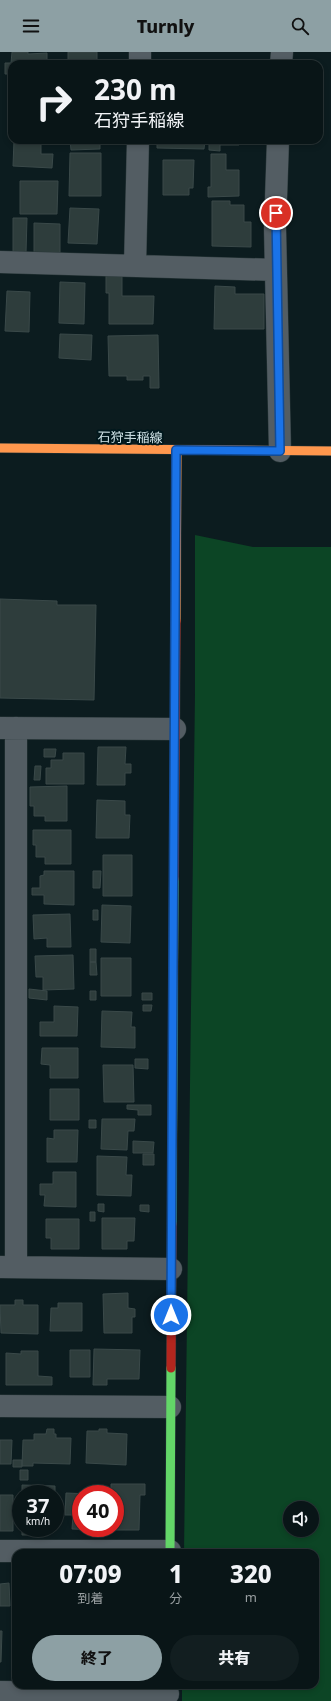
<!DOCTYPE html>
<html lang="ja">
<meta charset="utf-8">
<style>
:root{--surface:#091517;--page:#121e20;--text:#f1f3f6;--muted:#999fa1;--line:#293436;--accent:#8da0a4}
body{margin:0;font-family:"Noto Sans","Noto Sans JP",sans-serif;background:var(--page);color:var(--text);height:100vh;display:flex;flex-direction:column;font-size:15px;white-space:nowrap}
*{box-sizing:border-box;margin:0}
p{font-size:13px;color:var(--muted)}
.icon{flex:none;width:22px;height:22px;fill:none;stroke:currentColor;stroke-width:2;stroke-linecap:round;stroke-linejoin:round}
.map{position:relative;flex:1;overflow:hidden}
.panel{position:absolute;left:12px;top:1497px;width:307px;height:140px;display:flex;flex-direction:column;background:var(--surface);border-radius:12px;box-shadow:0 2px 6px #0003,0 0 0 1px var(--line)}
.panel>*{flex:none}
.guide{position:absolute;left:8px;top:8px;width:315px;height:84px;border-radius:12px;box-shadow:0 2px 6px #0003,0 0 0 1px var(--line);background:#091517;color:var(--text);overflow:hidden}
.fabs{position:absolute;left:283px;top:1449px;display:grid;gap:8px}
.fabs a{display:grid;place-items:center;width:36px;height:36px;border-radius:50%;background:var(--surface);box-shadow:0 2px 6px #0003,0 0 0 1px var(--line);font-size:20px}
.speed{position:absolute;left:12px;top:1433px;display:flex;gap:8px;font-size:20px;font-weight:700;text-align:center}
.speed>*{display:grid;place-content:center;width:52px;height:52px;border-radius:50%;background:var(--surface);box-shadow:0 2px 6px #0003,0 0 0 1px var(--line);line-height:1}
.speed small{font-size:10px;font-weight:400}
.speed .limit{border:6px solid #d22;background:#fff;color:#111}
.pin{position:absolute;display:grid;place-items:center;width:34px;height:34px;color:#fff;margin:-17px;border:2px solid #fff;border-radius:50%;box-shadow:0 1px 4px #0007}
.me{position:absolute;width:44px;margin:-22px;rotate:0deg;stroke-linejoin:round;filter:drop-shadow(0 0 3px #0008)}
.turn{display:flex;align-items:center;gap:14px;height:84px;padding:0 20px;font-size:18px}
.turn .icon{width:52px;height:52px;stroke-width:2.5}
.turn b{display:block;font-size:28px;line-height:34px}
.eta{display:flex;justify-content:space-evenly;align-items:center;height:68px;text-align:center}
.eta b{font-size:24px;font-weight:800;line-height:28px}
.button{display:flex;gap:8px;margin-top:auto;padding:8px 20px}
.button a{flex:1;height:46px;border-radius:24px;background:var(--accent);color:#111;font-size:16px;font-weight:800;line-height:46px;text-align:center}
.button a+a{background:var(--page);color:var(--text)}
header{display:flex;justify-content:space-between;align-items:center;height:52px;padding:0 20px;background:var(--accent);color:#111;font-size:18px;font-weight:800}
.map>svg:first-child{display:block}
.green{fill:#0c4525;fill-rule:evenodd}
.building{fill:#2e3d3c;stroke:#3a4949}
.lines{fill:none;stroke-linecap:round;stroke-linejoin:round}
.street-casing{stroke:#2a383a;stroke-width:23}
.fast-casing{stroke:#2a383a;stroke-width:10}
.slow-casing{stroke:#2a383a;stroke-width:10}
.jam-casing{stroke:#2a383a;stroke-width:10}
.street{stroke:#535d63;stroke-width:22}
.fast{stroke:#63d668;stroke-width:9}
.slow{stroke:#ff974d;stroke-width:9}
.jam{stroke:#b3261e;stroke-width:9}
.route-casing{stroke:#114b97;stroke-width:10}
.route{stroke:#1a73e8;stroke-width:7}
.labels{text-anchor:middle;stroke-width:4;stroke-linejoin:round;paint-order:stroke}
.street-label{font-size:13px;fill:#d3e7eb;stroke:#00181d}
</style>
<header><svg class="icon" aria-label="menu" viewBox="0 0 24 24"><path d="M4 6h16M4 12h16M4 18h16"/></svg>Turnly<svg class="icon" aria-label="search" viewBox="0 0 24 24"><circle cx="10" cy="10" r="6"/><path d="M15 15l6 6"/></svg></header>
<div class="map">
<svg width="331" height="1649" viewBox="0 0 331 1649">
<rect width="100%" height="100%" fill="#0c1c1f"/>
<path class="green" d="M195,483l58,12h78v1154h-149v-16h133v-132h-131l11,-859zM290,1456h22v22h-22z"/>
<path class="building" d="M12,0h16v2l19,-1v11h-35v10h-7v-11h6z
M68,0h29v12h-29z
M14,88h27v14h12l-1,14 -39,-2z
M70,88h30v9l-29,1z
M157,88h48l-1,9 -47,-1z
M209,88h30v5h-19v6l-11,-1z
M70,101h31v43h-32z
M211,102h15v16h13v26l-31,1v-10h3z
M163,108h31l-1,28h-4v7h-26z
M20,129h38l-1,33h-37z
M212,149h18v4h14v17h7v25l-39,-1z
M70,156l29,1 -2,35 -29,-1z
M13,166h14l-1,35 -13,-1z
M34,171l26,1v33l-26,-1z
M106,224h16v20h32l-1,28h-44v-31h-3z
M60,230l25,1 -1,41 -25,-1z
M215,234l20,1v7h29v35h-50z
M7,239l23,1 -1,40 -24,-1z
M60,282l32,1 -1,25 -32,-2z
M158,283l1,53h-9v-12h-7v4h-16v-4h-18l-1,-40z
M0,547l57,2v4h39l-2,95 -94,-2z
M98,695h28l-1,17h6v9h-6v12h-28z
M44,697h12l-1,8h-11z
M63,701h21v31h-38v-16h5v-8h12z
M35,714h6l-1,14h-6z
M67,734v35h-22v-5h-11v-10h-4v-19z
M97,748l28,1v14h5l-1,23h-33z
M33,778h38v34h-26v-7h-9v-12h-3z
M103,803h29v41h-29z
M44,819h30v34l-30,-1v-9h-12v-7h8v-12l4,-1z
M93,819h8l-1,17h-7z
M102,853l29,1 -1,37 -29,-1z
M93,858h5v10h-5z
M70,862l1,33h-24v-9l-13,1 -1,-24z
M90,897h6v13h-6z
M73,903l1,34 -31,1v-13h-7l-1,-21z
M101,906h30v38h-30z
M90,910h6l1,13h-7z
M29,937l18,2v9l-18,-2z
M90,939h6v9h-6z
M142,941h10v7h-10z
M143,953h9l-1,6h-8z
M54,954l24,1 -1,29h-37v-14h14z
M102,959l30,1 -1,15h4v21l-34,-1z
M42,996h36v30h-28v-13l-9,-1z
M135,1007h13v10l-13,-1z
M103,1013h30l1,37h-30z
M50,1037h29v31h-29z
M127,1053h24v10h-13v-5l-11,-1z
M102,1067h33l-1,12h-6l-1,19 -26,-1z
M89,1068h7v8h-7z
M54,1078h24l-1,32h-30v-24l7,1z
M133,1089l21,1 -1,11h-20z
M143,1102h11v11h-11z
M97,1104l30,1 -1,18h6l-1,21 -34,-1z
M53,1120h23v35l-32,-1 1,-11h-5v-11h13z
M98,1152h6v8l-6,-1z
M140,1153h9v7l-9,-1z
M90,1160h5v9h-5z
M102,1166h33l-1,23h-7v8h-25z
M46,1167h33v30h-28v-11h-5z
M128,1241v15l7,1v8h-3v16h-28l-1,-39z
M15,1248h8v5h15v29l-37,-1 -1,-28h15z
M58,1251h24v28h-32l1,-23h7z
M94,1297l46,1 -1,29h-32v6h-14z
M70,1298h20v27h-20z
M21,1299h17v25l14,1v8h-46v-32l15,1z
M47,1377h7v5h2v4h15l-1,26 -37,-1v3h-11l1,-26h11v-6h12z
M99,1377h8v4l20,1 -1,31 -40,-2 1,-32h12z
M0,1388h12l-1,24h-11z
M13,1408h9v7h-9z
M20,1418h8v10h-8z
M111,1432h34v11h-5l-1,35h-28v-2h4v-34h-4z
M22,1433l33,1v8h-33z
M66,1441l25,1h-10v34h17v2l-26,-1 1,-14h-8z
M0,1443h13v36h-13z
M22,1476h8v7h-8z
M9,1531l1,23h-10v-22z
M13,1577h3v28h-3z
M0,1579h2l-1,31h-1z"/>
<g class="lines">
<g class="street-casing">
<path id="street" d="M140,12v-12
M281,12l1,-12
M278,88l-3,88 5,223
M0,210l276,8
M135,214l3,-126
M0,676l175,1
M16,676v539
M0,1215l171,2
M0,1354l170,1
M0,1499h170
M0,1640l168,2"/>
</g>
<g class="fast-casing">
<path id="fast" d="M172,1172l2,-345
M170,1501l1,-185"/>
</g>
<g class="slow-casing">
<path id="slow" d="M0,396l331,3
M176,569l1,-171"/>
</g>
<g class="jam-casing">
<path id="jam" d="M174,827l2,-258
M171,1316l1,-144"/>
</g>
<use href="#street" class="street"/>
<use href="#fast" class="fast"/>
<use href="#slow" class="slow"/>
<use href="#jam" class="jam"/>
</g>
<g class="lines">
<g class="route-casing">
<path id="route" d="M171,1263l5,-865 104,1 -4,-238"/>
</g>
<use href="#route" class="route"/>
</g>
<g class="labels">
<g class="street-label">
<text transform="translate(130 385) rotate(1)" y="5">石狩手稲線</text>
</g>
</g>
</svg>
<div class="fabs">
<a><svg class="icon" aria-label="sound" viewBox="0 0 24 24"><path d="M4 9h4l5-4v14l-5-4H4zM17 9q2 3 0 6"/></svg></a>
</div>
<div class="speed"><div>37<small>km/h</small></div><div class="limit">40</div></div>
<div class="pin" style="left:276px;top:161px;background:#d93025"><svg class="icon" aria-label="arrive" viewBox="0 0 24 24"><path d="M6 21V4h12l-3 4 3 4H6"/></svg></div>
<svg class="me" style="left:171px;top:1263px" viewBox="-20 -20 40 40"><circle r="17" fill="#1a73e8" stroke="#fff" stroke-width="3"/><path d="M0-11L8 9 0 5-8 9z" fill="#fff"/></svg>
<div class="guide">
<div class="turn"><svg class="icon" aria-label="right" viewBox="0 0 24 24"><path d="M7 20v-9h11M14 6l5 5-5 5"/></svg><div><b>230 m</b>石狩手稲線</div></div>
</div>
<section class="panel">
<div class="eta">
<div><b>07:09</b><p>到着</p></div>
<div><b>1</b><p>分</p></div>
<div><b>320</b><p>m</p></div>
</div>
<div class="button"><a>終了</a><a>共有</a></div>
</section>
</div>
